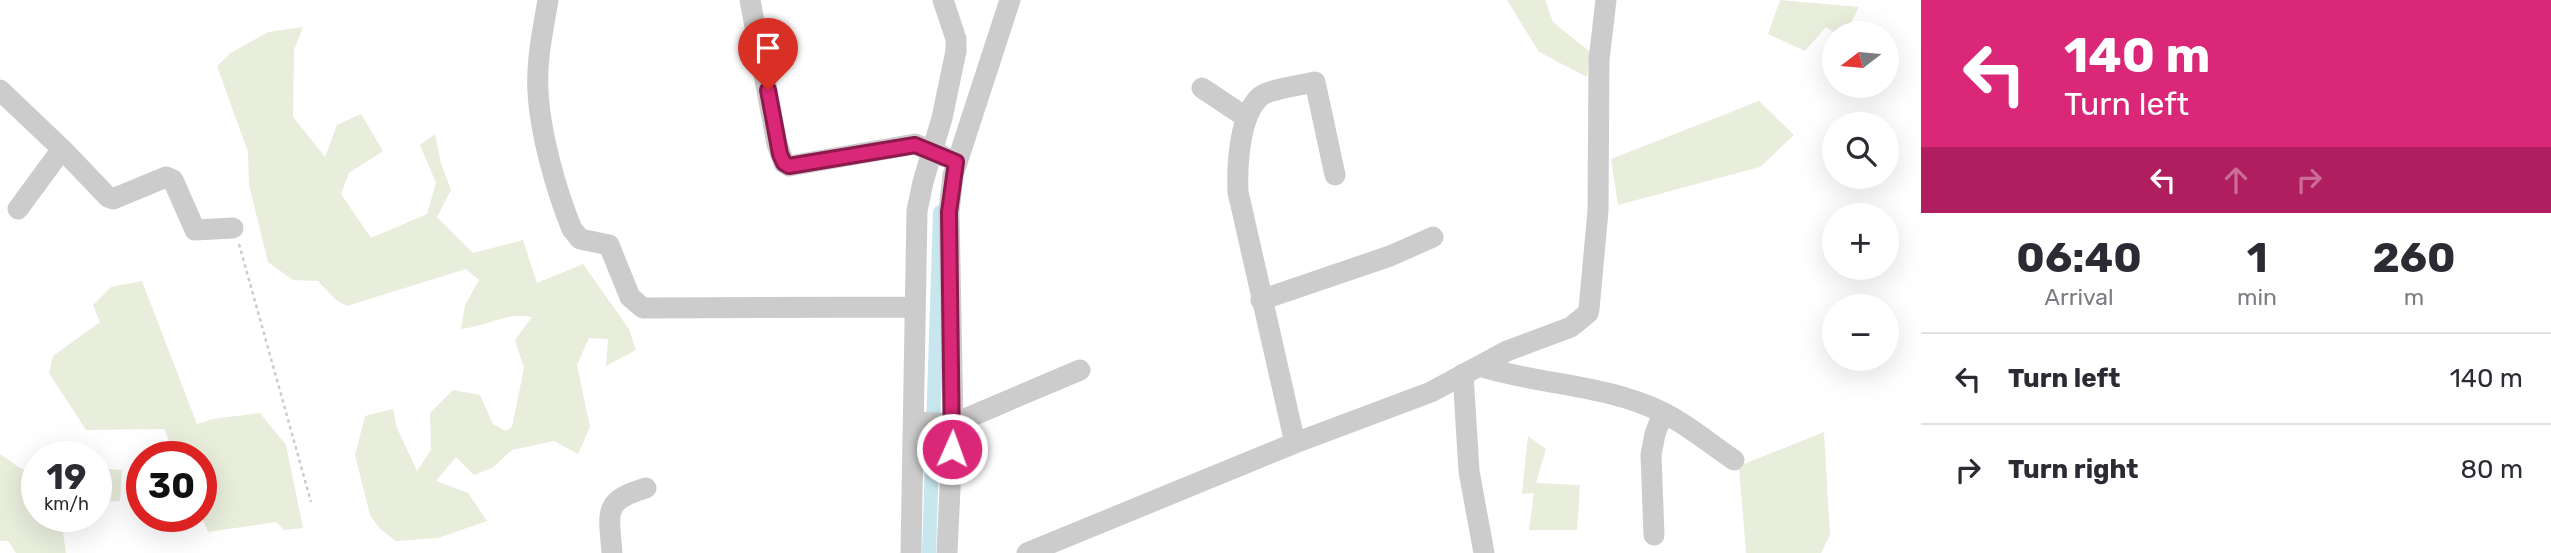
<!DOCTYPE html>
<meta charset="utf-8">
<style>
:root{--surface:#fff;--page:#f7f7f7;--text:#2b2b33;--muted:#7c7c81;--line:#e1e1e2}
body{margin:0;font-family:Rubik,sans-serif;background:var(--page);color:var(--text);height:100vh;display:flex;flex-direction:column;font-size:26px;white-space:nowrap}
*{box-sizing:border-box;margin:0}
p{font-size:23px;color:var(--muted)}
.icon{flex:none;width:38px;height:38px;fill:none;stroke:currentColor;stroke-width:2;stroke-linecap:round;stroke-linejoin:round}
.map{position:relative;flex:1;overflow:hidden}
.drawer{display:flex;flex-direction:column;background:var(--surface);width:630px}
.drawer>*{flex:none}
.top-card{background:#db2777;color:#fff;overflow:hidden}
.needle{width:46px;rotate:254deg}
.buttons{position:absolute;left:1822px;top:21px;display:grid;gap:14px}
.buttons a{display:grid;place-items:center;width:77px;height:77px;border-radius:50%;background:var(--surface);box-shadow:0 7px 28px #0002;font-size:35px}
.speed{position:absolute;left:21px;top:441px;display:flex;gap:14px;font-size:35px;font-weight:700;text-align:center}
.speed>*{display:grid;place-content:center;width:91px;height:91px;border-radius:50%;background:var(--surface);box-shadow:0 7px 28px #0002;line-height:1}
.speed small{font-size:18px;font-weight:400}
.speed .limit{border:10px solid #d22;background:#fff;color:#111}
.pin{position:absolute;display:grid;place-items:center;width:60px;height:60px;color:#fff;margin:-72px -30px;border-radius:50% 50% 50% 0;rotate:-45deg;box-shadow:0 0 7px #0007}
.pin .icon{rotate:45deg}
.me{position:absolute;width:77px;margin:-38px;rotate:2deg;stroke-linejoin:round;filter:drop-shadow(0 0 5px #0008)}
.turn{display:flex;align-items:center;gap:24px;height:147px;padding:0 28px;font-size:32px}
.turn .icon{width:91px;height:91px;stroke-width:2.5}
.turn b{display:block;font-size:49px;line-height:60px}
.lanes{display:flex;align-items:center;height:66px;padding:0 28px;background:#0003;justify-content:center;gap:35px;direction:ltr}
.lanes .off{opacity:.35}
.eta{display:flex;justify-content:space-evenly;align-items:center;height:119px;text-align:center}
.eta b{font-size:42px;font-weight:700;line-height:49px}
ul{padding:0;list-style:none}
li{display:flex;align-items:center;gap:21px;height:91px;padding:0 28px;border-top:2px solid var(--line)}
li div{flex:1}
li b{display:block;font-size:26px}
li em{font-style:normal}
main{display:flex;flex:1;min-height:0}
.map>svg:first-child{display:block}
.green{fill:#e8eddc}
.lines{fill:none;stroke-linecap:round;stroke-linejoin:round}
.canal{stroke:#c7e6ee;stroke-width:14}
.path{stroke:#ccc;stroke-width:2.5;stroke-dasharray:3.5 3.5;stroke-linecap:butt}
.minor{stroke:#ccc;stroke-width:21}
.route-casing{stroke:#8e194d;stroke-width:18}
.route{stroke:#db2777;stroke-width:12}
</style>
<main>
<div class="map">
<svg width="1921" height="553" viewBox="0 0 1921 553">
<rect width="100%" height="100%" fill="#fff"/>
<path class="green" d="M1507,0h38l8,22 37,30 -3,25 -48,-25z
M1780,0l79,7 -13,26h-11l-9,-6 -21,24 -37,-17z
M303,27l-9,23 -1,67 32,40 12,-32 24,-11 22,37 -34,22 -8,21 30,44 56,-24 9,-31 -16,-38 15,-11 6,29 10,27 -14,27 36,36 50,-13 14,43 46,-19 46,65 7,21 -30,16 2,-27 -19,-1 -12,27 13,62 -12,27 -24,-13 -42,9 -20,18 -18,7 -18,-18 -20,24 32,12 19,28 -49,17 -42,3 -16,-12 -10,-14 -15,-60 10,-39 28,-7 4,19 20,43 14,-21 -1,-37 23,-23 27,5 13,29 13,7 6,-4 12,-59 -9,-28 17,-23c-27,-5 -43,9 -71,12l4,-24 14,-25 -13,-11 -119,37 -11,-6 -18,-19 -25,-1 -25,-18 -19,-77 -1,-33 -31,-86 14,-13 37,-21z
M1759,101l35,34 -34,32 -142,38 -7,-46z
M142,281l55,143 16,-5 47,-6 26,32 17,83 -19,2 -8,-8 -68,10 -7,-16v-59h-25l-12,-28 -78,1 -37,-57 4,-17 47,-34 -7,-17 18,-18z
M1824,432l6,103 -9,18h-75l-7,-87z
M1528,436l18,13 -10,34 44,2 -3,45h-48l5,-37 -12,1z
M0,454l20,14 17,6v42h35l-9,17 3,20h-50l-8,-12h-8z
M96,468l26,2 -2,31 -24,1z"/>
<g class="lines">
<path class="canal" d="M929,553l11,-341"/>
<path class="path" d="M239,244l72,258"/>
<path class="minor" d="M548,0c-5,30 -12,61 -10,92 2,40 18,99 34,137l8,10 29,6 21,52 13,11 272,-1
M750,0l27,144 7,19 5,3 126,-22 28,12
M1202,88l45,30
M0,90l62,59 46,48 5,2 53,-22 7,3 22,50 38,-2
M18,209l44,-60
M1261,300l129,-44 43,-19
M1479,366c60,19 126,18 183,46 25,12 48,32 72,48
M1463,374l6,97 15,82
M914,422l39,2 127,-54
M1295,443l-57,-251c-1,-26 1,-78 23,-96 9,-7 41,-11 54,-14l20,93
M1654,535l-3,-80 4,-21 8,-21
M612,553c-3,-41 -10,-52 34,-65
M911,553l6,-342 6,-29 19,-64 14,-67v-12l-13,-39
M947,553l6,-129 -4,-212 4,-37 57,-175
M1027,553l268,-110 136,-51 76,-41 64,-24 17,-14 1,-4 9,-98 1,-151 7,-60"/>
</g>
<g class="lines">
<g class="route-casing">
<path id="route" d="M768,90l12,64 4,9 5,3 126,-21 41,17 -7,50 3,237"/>
</g>
<use href="#route" class="route"/>
</g>
</svg>
<div class="buttons">
<a><svg class="needle" viewBox="-14 -14 28 28"><path d="M0-13l5 13h-10z" fill="#e53935"/><path d="M0 13l5-13h-10z" fill="#7c7c81"/></svg></a>
<a><svg class="icon" aria-label="search" viewBox="0 0 24 24"><circle cx="10" cy="10" r="6"/><path d="M15 15l6 6"/></svg></a>
<a>+</a>
<a>−</a>
</div>
<div class="speed"><div>19<small>km/h</small></div><div class="limit">30</div></div>
<div class="pin" style="left:768px;top:90px;background:#d93025"><svg class="icon" aria-label="arrive" viewBox="0 0 24 24"><path d="M6 21V4h12l-3 4 3 4H6"/></svg></div>
<svg class="me" style="left:952px;top:449px" viewBox="-20 -20 40 40"><circle r="17" fill="#db2777" stroke="#fff" stroke-width="3"/><path d="M0-11L8 9 0 5-8 9z" fill="#fff"/></svg>
</div>
<section class="drawer">
<div class="top-card">
<div class="turn"><svg class="icon" aria-label="left" viewBox="0 0 24 24"><path d="M17 20v-9H6M10 6l-5 5 5 5"/></svg><div><b>140 m</b>Turn left</div></div>
<div class="lanes"><svg class="icon" aria-label="left" viewBox="0 0 24 24"><path d="M17 20v-9H6M10 6l-5 5 5 5"/></svg><svg class="icon off" aria-label="ahead" viewBox="0 0 24 24"><path d="M12 20V5M6 11l6-6 6 6"/></svg><svg class="icon off" aria-label="right" viewBox="0 0 24 24"><path d="M7 20v-9h11M14 6l5 5-5 5"/></svg></div>
</div>
<div class="eta">
<div><b>06:40</b><p>Arrival</p></div>
<div><b>1</b><p>min</p></div>
<div><b>260</b><p>m</p></div>
</div>
<ul>
<li><svg class="icon" aria-label="left" viewBox="0 0 24 24"><path d="M17 20v-9H6M10 6l-5 5 5 5"/></svg><div><b>Turn left</b></div><em>140 m</em></li>
<li><svg class="icon" aria-label="right" viewBox="0 0 24 24"><path d="M7 20v-9h11M14 6l5 5-5 5"/></svg><div><b>Turn right</b></div><em>80 m</em></li>
</ul>
</section>
</main>
